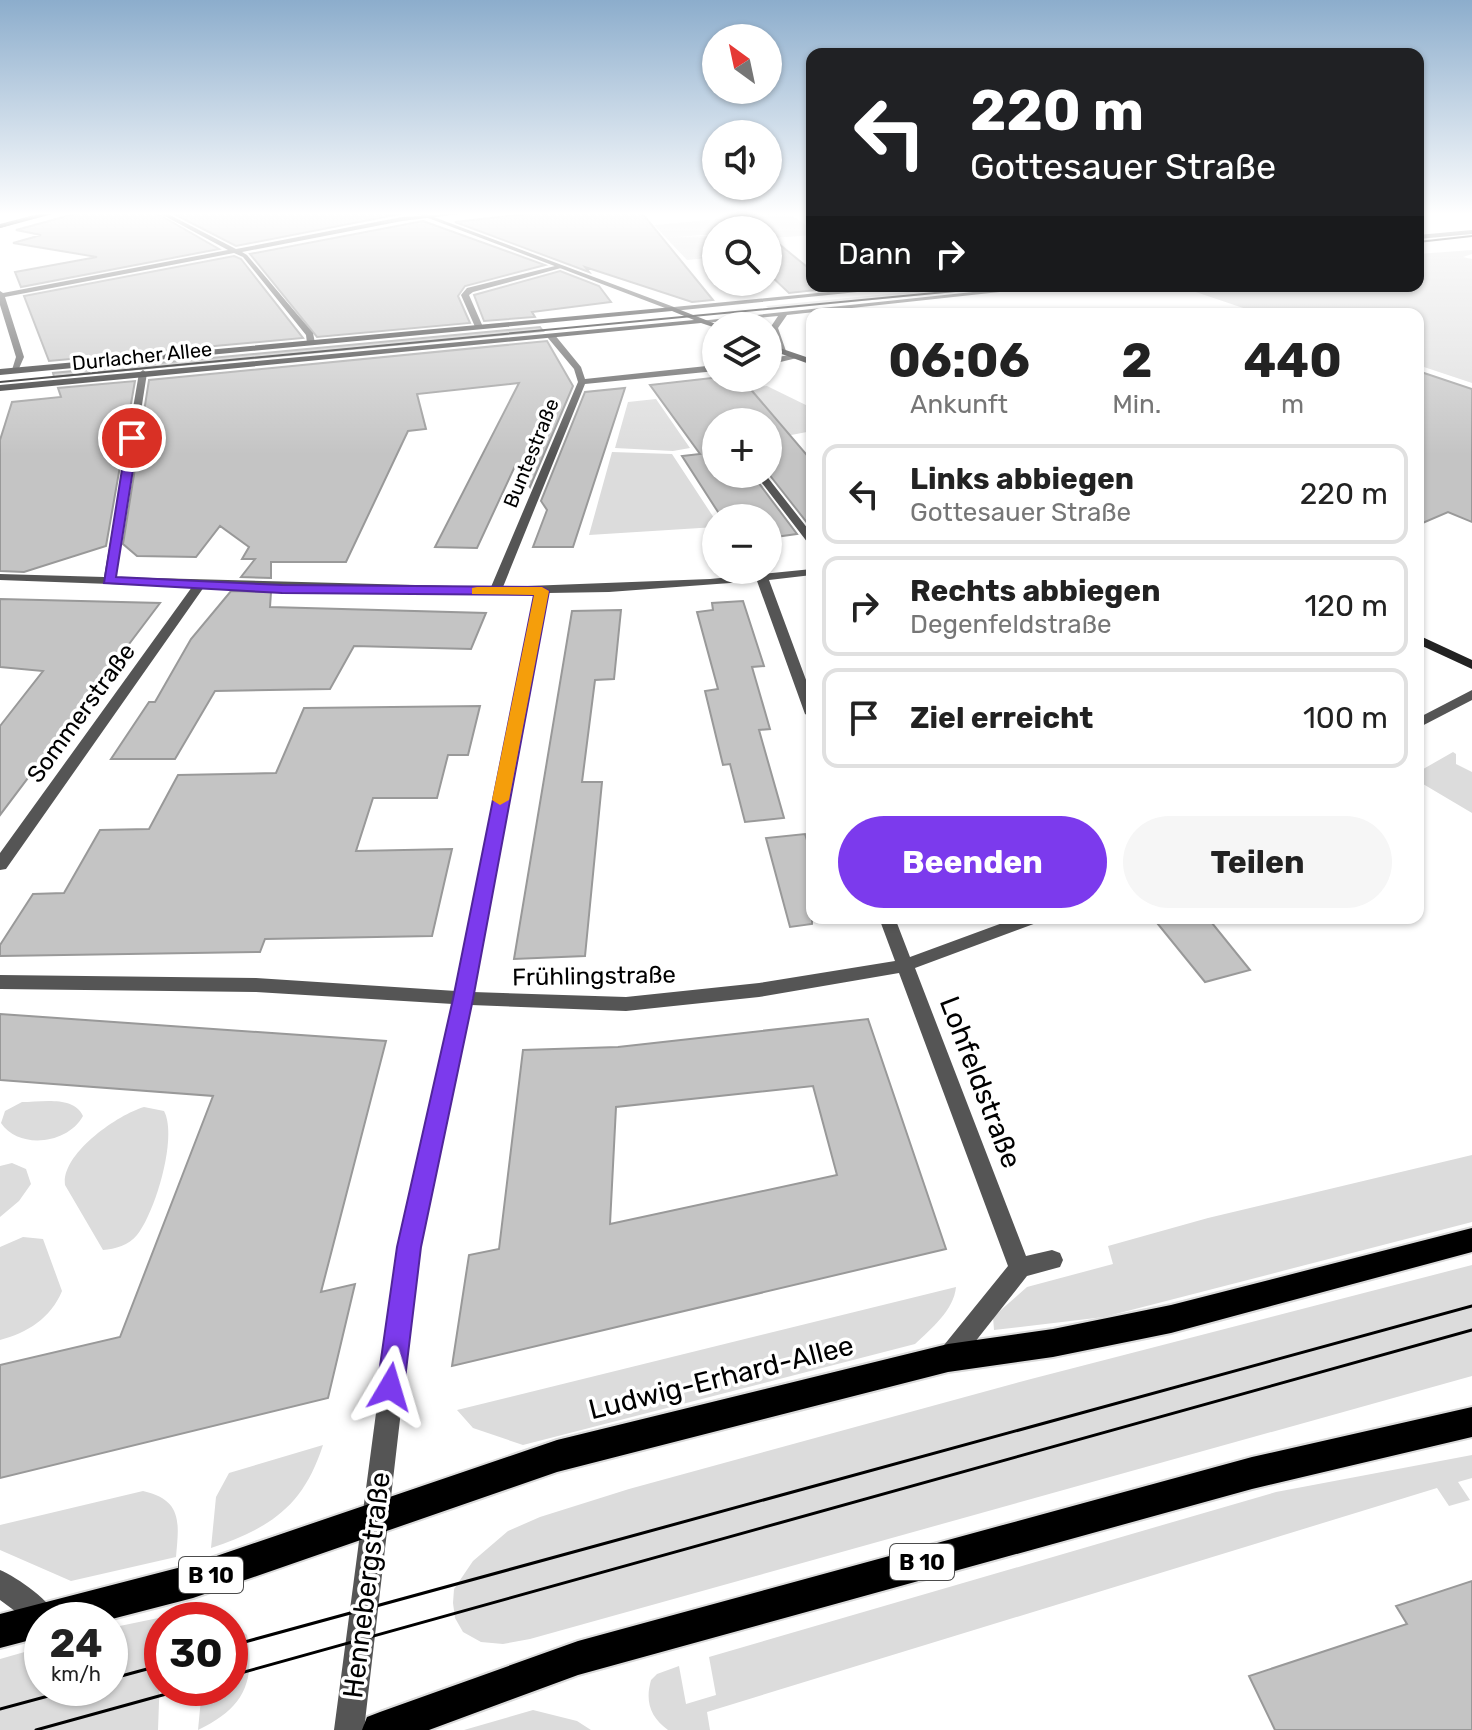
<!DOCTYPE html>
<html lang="de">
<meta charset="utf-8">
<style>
:root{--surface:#fff;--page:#f6f6f6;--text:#222;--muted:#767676;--line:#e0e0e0;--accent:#7c3aed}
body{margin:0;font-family:Rubik,sans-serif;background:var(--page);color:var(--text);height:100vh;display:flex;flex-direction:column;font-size:30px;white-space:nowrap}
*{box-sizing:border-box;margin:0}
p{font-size:26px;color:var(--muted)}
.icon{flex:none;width:44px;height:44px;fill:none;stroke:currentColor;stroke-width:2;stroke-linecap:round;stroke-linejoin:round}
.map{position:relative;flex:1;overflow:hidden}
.sheet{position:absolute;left:806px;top:308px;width:618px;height:616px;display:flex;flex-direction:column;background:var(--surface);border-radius:16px;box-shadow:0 2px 6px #0004}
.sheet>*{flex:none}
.top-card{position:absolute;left:806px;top:48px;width:618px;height:244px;border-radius:16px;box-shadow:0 2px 6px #0004;background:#202124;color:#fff;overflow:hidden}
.needle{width:52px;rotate:327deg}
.fabs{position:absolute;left:702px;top:24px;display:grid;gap:16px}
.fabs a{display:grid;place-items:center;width:80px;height:80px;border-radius:50%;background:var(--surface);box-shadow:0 2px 6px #0004;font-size:40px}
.speed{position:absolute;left:24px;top:1602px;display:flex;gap:16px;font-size:40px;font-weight:700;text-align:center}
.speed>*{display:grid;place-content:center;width:104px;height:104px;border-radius:50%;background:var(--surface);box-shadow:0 2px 6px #0004;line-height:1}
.speed small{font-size:20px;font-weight:400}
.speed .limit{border:12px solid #d22;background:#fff;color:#111}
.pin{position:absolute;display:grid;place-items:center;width:68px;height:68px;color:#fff;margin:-34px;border:4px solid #fff;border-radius:50%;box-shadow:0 2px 8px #0007}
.me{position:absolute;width:88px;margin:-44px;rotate:7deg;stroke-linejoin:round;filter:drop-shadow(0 0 6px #0008)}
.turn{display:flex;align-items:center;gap:28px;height:168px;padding:0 32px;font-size:36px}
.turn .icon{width:104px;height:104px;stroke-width:2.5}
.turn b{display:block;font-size:56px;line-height:68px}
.then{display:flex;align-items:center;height:76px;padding:0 32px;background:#0003;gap:16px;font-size:30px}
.eta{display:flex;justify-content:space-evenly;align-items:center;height:136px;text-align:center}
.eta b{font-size:48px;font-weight:700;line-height:56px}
.button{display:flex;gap:16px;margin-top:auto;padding:16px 32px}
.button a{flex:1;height:92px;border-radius:48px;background:var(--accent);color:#fff;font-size:32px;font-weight:700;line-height:92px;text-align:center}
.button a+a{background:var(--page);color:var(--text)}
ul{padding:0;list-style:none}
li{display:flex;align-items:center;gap:24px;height:100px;margin:0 16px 12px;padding:0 16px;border:4px solid var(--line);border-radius:16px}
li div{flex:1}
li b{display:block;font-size:30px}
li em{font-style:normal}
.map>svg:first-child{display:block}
.green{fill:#dcdcdc}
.building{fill:#c4c4c4;stroke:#999;stroke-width:2;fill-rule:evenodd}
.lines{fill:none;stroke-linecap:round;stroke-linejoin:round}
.primary-casing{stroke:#dbdbdb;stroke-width:4}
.minor{fill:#555;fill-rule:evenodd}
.tertiary{fill:#555;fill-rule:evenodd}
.secondary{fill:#222;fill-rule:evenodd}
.primary{fill:#000;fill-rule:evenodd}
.tram-far1{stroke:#000;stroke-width:2}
.tram{stroke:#000;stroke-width:3}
.route{fill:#7c3aed;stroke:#51269a;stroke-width:2}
.slow{fill:#f59e0b}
.labels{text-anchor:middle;stroke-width:7;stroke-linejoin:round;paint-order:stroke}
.far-street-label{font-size:20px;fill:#000;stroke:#fff}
.shield{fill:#fff;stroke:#4c4c4c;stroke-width:2}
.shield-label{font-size:22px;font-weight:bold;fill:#000}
.street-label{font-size:24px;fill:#000;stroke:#fff}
.near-street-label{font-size:28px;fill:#000;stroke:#fff}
</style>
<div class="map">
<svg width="1472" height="1730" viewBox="0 0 1472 1730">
<rect width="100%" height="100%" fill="#fff"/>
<path class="green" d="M739,213h49l24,16v6l-39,3 -5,-8h-52v4l-40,3 40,-1v19l-19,2h19l-29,3 -33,-35 89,-8z
M1472,250v4l-9,3 9,2v124l-54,-18v-51h-157l-83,-28h240v-32z
M969,286l-4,5 -195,19 -4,-4z
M767,386l45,22v23l-26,5 -40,-48z
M656,399l34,49 -17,3 -58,-3 13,-46z
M612,452l60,2 44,67v6l-127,8z
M1453,752l3,2v10l16,8v41l-54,-32v-9z
M22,1102c18,0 52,-7 61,14 -15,28 -64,34 -82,7l4,-12z
M144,1107l20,4c14,26 -9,102 -27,124 -8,10 -22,14 -34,15l-38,-65c-4,-31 52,-70 79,-78z
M1472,1155v67l-368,95 -110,13 -1,-13 34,-30 86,-23 -5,-18 100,-28z
M12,1163l14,6 5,15 -12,17 -19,16v-51z
M23,1237l20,2 19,52c-11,27 -35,42 -62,49v-93z
M1472,1265v111l-942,263 -27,5 -22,-2 -18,-10 -8,-14 -2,-15 1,-14 19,-28 35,-30 32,-14 89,-28 402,-110z
M956,1287c-2,23 -25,42 -41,57l-392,101 -50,-17 -16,-18z
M323,1445c-20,62 -53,83 -112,103l5,-51 13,-24z
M1472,1455v23l-14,4 12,18 -21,6 -12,-18 -730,224 3,18h-42c-18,-13 -23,-29 -17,-50l6,-6 22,-8 7,38 30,-9 -7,-38 567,-165z
M143,1491c40,9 36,32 33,66l-105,24 -71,-31v-25z
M168,1616v4h-6l-4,110h-158v-71l42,-12v41h68v-60z
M230,1621l17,14c9,49 -5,74 -49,95l4,-42h28z
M533,1710l44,11 14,9h-127z"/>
<path class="building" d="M78,213h78l63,36 -198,38 -6,-15 82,-15 -84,-14 28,-8 -25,-5z
M172,213h225l3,1 -164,32z
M535,213h107l71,87 -21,2 -107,-35 4,5 -134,-50z
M423,221l122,44 -80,21 -7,10 12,27 -153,14 -67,-83z
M768,235l44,36v15l22,2 -45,5 -21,-20z
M234,256l7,3 62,79 -254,23 -25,-65z
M560,271l39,15 12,16 -79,10 3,5 -51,4 -10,-26z
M540,327l3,4 -489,46 -1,-4z
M547,341l26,45 -43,101 -15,-21 -38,82 -42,-1 84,-164 -102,11 9,35 -18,2 -62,131h-75v16l-30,-1 14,-18h-13l7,-12 -29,-21 -24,31 -59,-1 -14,-12 26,-164z
M1418,371l54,18v133l-24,-10 -30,13z
M712,378h29l71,83v68l-44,-56v-51h-52v52h36l45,60 -29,4v-20h-45l-5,-6 -36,-56 18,-2 -50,-69z
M135,381l-29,165 -82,26 -24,-1v-131l12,-38 49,-5 -3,-9z
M625,388l-52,159h-40l14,-37 -6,-9 44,-109z
M231,591l40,1 -1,15 216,6 -15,36 -117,-3 -24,43 -115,2 -40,68h-64l38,-57h6l36,-63z
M0,599l160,4 -160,212v-89l43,-55 -43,-4z
M743,601l21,65 -12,1 18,62 -11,1 25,88 -39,4 -15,-58 -7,1 -18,-74 13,-2 -21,-77 16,-2 -1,-7z
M621,610l-7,69 -19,1 -13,102h20l-17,174 -71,3 58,-348z
M480,706l-12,49h-20l-11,43h-64l-17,53 96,-2 -20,87 -167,3 -5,13 -260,4v-11l33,-51 31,-1 36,-63 49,-1 29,-54 98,-2 28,-65z
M805,834l7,22v68l-22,3 -24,-89z
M1153,918h55l42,52 -45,12z
M0,1014l386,27 -65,251 34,-8 -27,114 -328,80v-113l120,-28 93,-241 -213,-16z
M868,1019l78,230 -494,117 17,-111 30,-6 24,-199 95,-3zM813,1086l24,89 -227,49 6,-117z
M1472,1581v149h-197l-26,-54 158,-52 -11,-18z"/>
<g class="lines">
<g class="primary-casing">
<path id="primary" d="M1472,1228v24l-301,81 -118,24 -105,15 -391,100 -364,126 -85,22h-66v17l-42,11v-34l193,-50 364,-124 391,-96 105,-15 118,-24z
M1472,1407v30l-220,52 -674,186 -149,55h-67l5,-13 13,-5 198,-71 674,-184z"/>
</g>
<path class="minor" d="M159,213h7l70,36 166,-32 66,-4 -66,8 -160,31 5,3 66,78 2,10 -4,2 -4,-2 -1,-8 -63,-78 -9,-4 -229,44 19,60 -7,16h-6l5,-16 -16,-52v-14l3,2 225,-43z
M559,265l2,3 -88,24 -4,3 14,32 -7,2 -15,-34 6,-7z
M548,334h6l27,33 4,12 131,-14v6l-131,13 -82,203 207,-8 102,-10v6l-43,5 43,116v22l-7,-4 -48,-133 -148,11 -61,1 -75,399 153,5 133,-14 136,-22 -16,-43h16l15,39 106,-39h25l-2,4 -124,46 111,288 26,-6 8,3 3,7 -3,7 -33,9 -71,90 -8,3 -8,-3 -4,-8 4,-8 68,-84 -109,-293 -140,24 -133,14 -155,-6 -51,242 -56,483h-30l64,-483 55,-243 -197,-12 -256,-3v-14l256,3 200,13 80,-398h-130l-202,-6 -198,282 -6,1v-17l192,-266 -192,-7v-6l104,3 35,-204 4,-3 4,3 -32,204 376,10 87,-205 -4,-13 -26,-31z
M794,354h3v4l-29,7v-6z
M755,474h10l47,60v10l-4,-1z
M1472,690v10l-54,28v-10z
M0,1570c17,7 54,33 58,50h-16v11l-42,-31z"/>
<path class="tertiary" d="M415,213h8l251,94 215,-21h27l-243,25z
M1472,230v4l-54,5v-4z
M1030,286h26l-269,29 -9,13 8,23 -4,2 -4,-2 -8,-23 8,-12 -75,7 -4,-2z"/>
<path class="secondary" d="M42,213h9l-51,15v-4z
M673,307l48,19 -5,2 -15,-5 -701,68v-6l694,-65 -22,-9 -672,64v-6z
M768,344l44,15v6l-44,-16z
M1418,635l54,25v9l-54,-25z"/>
<use href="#primary" class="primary"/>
<path class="tram-far1" d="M0,227l52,-14
M1418,242l54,-6
M0,382l1008,-96"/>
<path class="tram" d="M230,1646l1242,-340
M230,1676l1242,-346
M110,1679l52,-14
M0,1709l78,-21
M36,1730l152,-42"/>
</g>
<linearGradient id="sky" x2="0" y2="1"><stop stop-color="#8cadcc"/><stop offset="0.47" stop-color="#fff"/><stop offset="1" stop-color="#fff" stop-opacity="0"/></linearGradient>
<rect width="1472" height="455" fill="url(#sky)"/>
<path class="route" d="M132,434l6,4 -22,139 166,8 260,2 7,4 -76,408 -52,248 -17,140 -4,9 -10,4 -9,-4 -4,-9 20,-140 56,-248 81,-404 -252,-2 -178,-10 23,-145z"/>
<path class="slow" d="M477,587h65l7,4 -40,209 -9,5 -8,-5 42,-205 -62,-1v-6z"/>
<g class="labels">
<g class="far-street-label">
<text transform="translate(142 356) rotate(-6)" y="7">Durlacher Allee</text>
<text transform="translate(531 453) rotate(-68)" y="7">Buntestraße</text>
</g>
<g class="shield">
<rect x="890" y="1544" width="64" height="36" rx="6"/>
<rect x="179" y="1557" width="64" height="36" rx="6"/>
</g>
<g class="shield-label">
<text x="922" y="1570">B 10</text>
<text x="211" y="1583">B 10</text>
</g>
<g class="street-label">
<text transform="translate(81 713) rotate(-54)" y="8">Sommerstraße</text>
<text transform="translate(594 976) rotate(-1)" y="8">Frühlingstraße</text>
</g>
<g class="near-street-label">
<text transform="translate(981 1082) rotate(69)" y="10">Lohfeldstraße</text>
<text transform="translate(721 1377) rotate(-14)" y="10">Ludwig-Erhard-Allee</text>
<text transform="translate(366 1585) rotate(-83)" y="10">Hennebergstraße</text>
</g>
</g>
</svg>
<div class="fabs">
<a><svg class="needle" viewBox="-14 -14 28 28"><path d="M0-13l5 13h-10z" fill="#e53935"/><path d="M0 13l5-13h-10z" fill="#767676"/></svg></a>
<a><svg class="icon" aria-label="sound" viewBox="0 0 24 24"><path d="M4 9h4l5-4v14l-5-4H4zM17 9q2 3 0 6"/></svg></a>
<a><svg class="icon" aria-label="search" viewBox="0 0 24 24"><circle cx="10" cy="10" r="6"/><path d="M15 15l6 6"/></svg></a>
<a><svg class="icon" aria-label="layers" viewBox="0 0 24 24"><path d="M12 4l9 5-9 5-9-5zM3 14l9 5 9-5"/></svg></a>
<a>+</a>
<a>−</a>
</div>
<div class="speed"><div>24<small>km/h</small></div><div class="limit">30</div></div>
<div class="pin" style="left:132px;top:438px;background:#d93025"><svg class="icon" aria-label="arrive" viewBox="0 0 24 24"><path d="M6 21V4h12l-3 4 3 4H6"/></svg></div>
<svg class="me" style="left:390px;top:1387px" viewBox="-20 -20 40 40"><path d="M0-17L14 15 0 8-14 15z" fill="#7c3aed" stroke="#fff" stroke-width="4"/></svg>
<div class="top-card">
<div class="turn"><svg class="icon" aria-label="left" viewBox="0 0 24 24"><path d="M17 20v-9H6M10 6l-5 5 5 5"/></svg><div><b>220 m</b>Gottesauer Straße</div></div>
<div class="then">Dann<svg class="icon" aria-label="right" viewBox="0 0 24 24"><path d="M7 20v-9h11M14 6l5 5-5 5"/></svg></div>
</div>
<section class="sheet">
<div class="eta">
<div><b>06:06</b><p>Ankunft</p></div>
<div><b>2</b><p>Min.</p></div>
<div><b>440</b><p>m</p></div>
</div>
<ul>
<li><svg class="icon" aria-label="left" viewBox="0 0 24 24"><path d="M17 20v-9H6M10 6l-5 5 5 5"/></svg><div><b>Links abbiegen</b><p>Gottesauer Straße</p></div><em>220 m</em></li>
<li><svg class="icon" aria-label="right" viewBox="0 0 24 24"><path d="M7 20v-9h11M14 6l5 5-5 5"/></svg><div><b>Rechts abbiegen</b><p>Degenfeldstraße</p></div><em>120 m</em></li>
<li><svg class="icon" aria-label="arrive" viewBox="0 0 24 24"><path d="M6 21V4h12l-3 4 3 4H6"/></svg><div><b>Ziel erreicht</b></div><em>100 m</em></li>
</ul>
<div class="button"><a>Beenden</a><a>Teilen</a></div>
</section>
</div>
